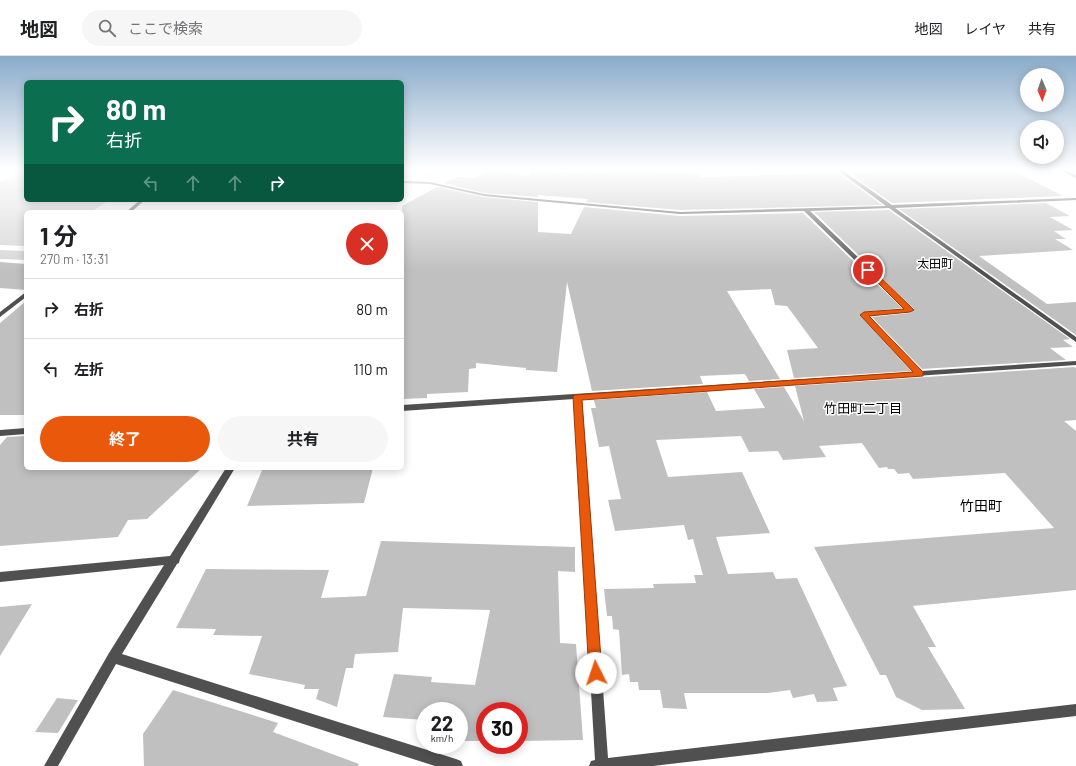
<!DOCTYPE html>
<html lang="ja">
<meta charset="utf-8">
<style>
:root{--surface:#fff;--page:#f6f6f6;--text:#202124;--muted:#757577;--line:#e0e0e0;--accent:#ea580c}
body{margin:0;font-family:Barlow,"Noto Sans JP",sans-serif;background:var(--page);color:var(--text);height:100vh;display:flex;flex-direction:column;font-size:15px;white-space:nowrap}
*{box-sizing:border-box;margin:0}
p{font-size:13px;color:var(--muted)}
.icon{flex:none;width:22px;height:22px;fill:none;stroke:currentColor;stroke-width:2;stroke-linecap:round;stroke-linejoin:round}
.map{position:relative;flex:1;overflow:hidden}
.details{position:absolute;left:24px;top:154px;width:380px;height:260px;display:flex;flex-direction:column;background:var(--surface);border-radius:6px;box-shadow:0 2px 10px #0003}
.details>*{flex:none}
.guide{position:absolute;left:24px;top:24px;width:380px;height:122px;border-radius:6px;box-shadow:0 2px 10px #0003;background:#0b6e4f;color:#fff;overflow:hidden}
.needle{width:26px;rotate:178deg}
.buttons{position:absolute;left:1020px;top:12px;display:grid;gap:8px}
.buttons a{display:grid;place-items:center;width:44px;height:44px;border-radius:50%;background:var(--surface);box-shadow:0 2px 10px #0003;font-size:20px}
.speed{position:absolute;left:416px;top:646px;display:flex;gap:8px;font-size:20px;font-weight:700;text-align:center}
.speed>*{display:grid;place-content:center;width:52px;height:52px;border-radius:50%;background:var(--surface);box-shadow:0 2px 10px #0003;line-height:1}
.speed small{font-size:10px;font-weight:400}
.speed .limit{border:6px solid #d22;background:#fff;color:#111}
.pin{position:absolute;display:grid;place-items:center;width:34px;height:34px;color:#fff;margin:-17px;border:2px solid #fff;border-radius:50%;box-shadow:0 1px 4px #0007}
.me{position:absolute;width:44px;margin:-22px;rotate:356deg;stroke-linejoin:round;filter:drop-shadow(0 0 3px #0008)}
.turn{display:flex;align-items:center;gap:14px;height:84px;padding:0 16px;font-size:18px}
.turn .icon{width:52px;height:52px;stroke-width:2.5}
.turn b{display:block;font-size:28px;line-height:34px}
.lanes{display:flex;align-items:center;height:38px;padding:0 16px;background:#0003;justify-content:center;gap:20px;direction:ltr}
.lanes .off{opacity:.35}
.round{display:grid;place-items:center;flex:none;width:42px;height:42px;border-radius:21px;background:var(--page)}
.overview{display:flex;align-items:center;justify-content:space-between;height:68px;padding:0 16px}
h1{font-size:24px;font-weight:700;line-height:30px}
.primary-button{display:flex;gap:8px;margin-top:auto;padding:8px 16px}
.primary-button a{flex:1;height:46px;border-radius:24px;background:var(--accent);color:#fff;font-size:16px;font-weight:700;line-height:46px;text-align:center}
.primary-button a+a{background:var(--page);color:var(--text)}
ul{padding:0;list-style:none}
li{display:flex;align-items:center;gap:12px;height:60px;padding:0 16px;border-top:1px solid var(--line)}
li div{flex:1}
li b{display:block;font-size:15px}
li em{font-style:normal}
header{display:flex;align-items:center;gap:24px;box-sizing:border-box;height:56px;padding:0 20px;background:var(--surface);border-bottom:1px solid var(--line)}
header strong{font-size:19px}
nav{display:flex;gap:22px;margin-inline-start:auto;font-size:14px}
.search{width:280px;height:36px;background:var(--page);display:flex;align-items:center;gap:10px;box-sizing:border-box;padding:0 14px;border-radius:22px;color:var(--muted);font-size:15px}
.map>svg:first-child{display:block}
.green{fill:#d7d7d7}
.building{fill:#c0c0c0}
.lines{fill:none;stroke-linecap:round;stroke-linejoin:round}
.street{fill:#505050;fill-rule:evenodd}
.route{fill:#ea580c;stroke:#983908}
.labels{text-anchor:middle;stroke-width:3;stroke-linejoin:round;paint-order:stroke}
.far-quarter-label{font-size:12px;fill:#000;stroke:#fff}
.neighbourhood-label{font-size:13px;fill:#000;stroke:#fff}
.quarter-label{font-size:14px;fill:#000;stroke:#fff}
</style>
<header>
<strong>地図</strong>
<div class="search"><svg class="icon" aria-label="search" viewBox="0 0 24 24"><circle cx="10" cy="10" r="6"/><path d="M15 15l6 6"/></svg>ここで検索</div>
<nav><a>地図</a><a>レイヤ</a><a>共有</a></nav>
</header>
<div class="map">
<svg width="1076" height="710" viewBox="0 0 1076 710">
<rect width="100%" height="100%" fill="#fff"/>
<path class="green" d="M24,114h2v30h83l-18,12h-65v34l-26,-1v-63z
M0,194l26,1v9l-26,-1z"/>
<path class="building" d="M487,114h10l31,6 5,-6 44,3 2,-3 24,3 1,-3h54v2l40,1 3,4 138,-4 43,32 -202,5 -94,-8 2,-3 -50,-4v2l-54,-4 -40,-10 14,-6 17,1z
M895,114h117l51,26 -171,7 -43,-30z
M437,131l47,10 54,5v30l33,2 13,-27 96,9 123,-3 99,95 -38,4 -4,3 51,56 -117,7 -7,-28 31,-2 -31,-42 -12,-1 -4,-16 -44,2 53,88 -31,2 -4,-7 -45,2 3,8 -111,7 -25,-109 -10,90 -31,-2v-2l-50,-5v5l-7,1 -1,23 -41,2v4l-25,1v-193z
M1046,147l24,13 -20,1 23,13 -19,1 12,8h-11l18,11 -94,6 68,48 29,-2v33l-177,-126z
M889,154l181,129 -7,1 10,7 -23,1 16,12 -144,9 -50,-52 38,-4 4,-4 -100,-97z
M0,206l26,2v26l-26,-2z
M26,245v114h-26v-92z
M1074,311l2,1v52l-12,1 12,10v159l-163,16 23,41h-8l37,62 -43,1 -26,-13 -10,-22h-6l-66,-128 240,-19 -49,-55 -92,6 -4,-6 -11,1 -4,-5h-6l-1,-2 -8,1 -17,-25 -43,3 7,11 -43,3 -5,-9 -29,1 -8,-16 -85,4 12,37 74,-5 28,61 -54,4 12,37 45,-2 3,7 21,-1 50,108 -14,2 5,13 -21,1 -3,-8 -21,4 -3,-8 -22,3h-84l3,16 -24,-1 -3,-18h-21l-1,-8h-8l-1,-8 -7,1 -3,-45 -6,-1 -1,-13h-5l-3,-27 50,-1 -1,-4 43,-1 -2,-8h9l-10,-36 -5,1 -4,-15 -69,6 -7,-31 13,-1 -12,-53 -10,1 -8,-39h5l-2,-8 113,-8 9,19 49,-3 -11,-19 30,-2 20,34 -9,-35z
M26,380v32h176l-55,51 -19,1 -10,17 -118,9v-101l7,-8z
M263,412h110l-9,35 -117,3z
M381,485l194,6v25l-17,-1 2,72 16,1 7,96 -64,1v-30h-34v30h-26v-30h-34v9l-42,-3 11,-43 38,3 -1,5 44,3 15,-75 -87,-2 -5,44 -43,2 -2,14h-7l-9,39 -21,-8 3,-10h-15l1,-4 -56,-11 13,-38 -49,-1 3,-6 -40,-1 30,-59 123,1 -8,28 45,-2z
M32,548l-32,52v-49z
M173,634l105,33 -5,9 86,32 -1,2h-214l-1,-32z
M57,642l21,2 -20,33 -23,-1z"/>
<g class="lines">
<path class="street" d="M837,114h5l50,35 184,-7v2l-181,8 181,129v5l-187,-134 -79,3 102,98 1,1 -3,2 -41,4 52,55 155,-10v4l-494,34 26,359 468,-54v12l-423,50h-64l2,-5 4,-1 -21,-361 -172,12v-6l512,-33 -53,-57 3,-2 41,-4 -101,-98 -124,3 -196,-18 -54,-12 -28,-1v-2l28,1 54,12 196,18 206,-6z
M1059,114h6l11,5v3z
M140,144h5l-14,12h-5z
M26,236v5l-26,20v-5z
M26,372v6l-26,2v-6z
M226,412h9l-55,91 -1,4 -2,1 -55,90 334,105 5,2 2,5h-28l-319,-102 -58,102h-14l65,-113 55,-88 -164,17v-10l170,-16z"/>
</g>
<linearGradient id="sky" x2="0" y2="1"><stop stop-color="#8aabca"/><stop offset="0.53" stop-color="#fff"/><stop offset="1" stop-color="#fff" stop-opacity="0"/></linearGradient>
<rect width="1076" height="214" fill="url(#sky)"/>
<path class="route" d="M866,212h5l43,42 -4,2 -41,4 54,56v4l-341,24 20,273 -2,5 -4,2 -5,-2 -2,-5 -16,-276 1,-2 339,-23 -53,-57 4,-3 40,-3 -38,-38z"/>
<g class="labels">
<g class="far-quarter-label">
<text x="935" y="212">太田町</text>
</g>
<g class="neighbourhood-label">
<text x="863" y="357">竹田町二丁目</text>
</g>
<g class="quarter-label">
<text x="981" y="455">竹田町</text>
</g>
</g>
</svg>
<div class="buttons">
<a><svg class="needle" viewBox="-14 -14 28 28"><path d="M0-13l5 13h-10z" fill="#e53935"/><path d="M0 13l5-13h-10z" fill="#757577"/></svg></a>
<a><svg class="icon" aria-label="sound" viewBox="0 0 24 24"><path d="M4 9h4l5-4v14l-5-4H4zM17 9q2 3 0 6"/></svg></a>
</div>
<div class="speed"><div>22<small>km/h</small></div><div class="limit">30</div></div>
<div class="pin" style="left:868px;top:214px;background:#d93025"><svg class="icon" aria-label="arrive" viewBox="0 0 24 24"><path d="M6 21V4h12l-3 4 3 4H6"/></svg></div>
<svg class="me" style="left:596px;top:617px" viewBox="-20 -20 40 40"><circle r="19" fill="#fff"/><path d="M0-13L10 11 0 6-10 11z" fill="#ea580c"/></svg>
<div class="guide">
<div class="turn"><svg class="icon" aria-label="right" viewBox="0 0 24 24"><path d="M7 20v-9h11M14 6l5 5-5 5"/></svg><div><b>80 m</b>右折</div></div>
<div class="lanes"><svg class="icon off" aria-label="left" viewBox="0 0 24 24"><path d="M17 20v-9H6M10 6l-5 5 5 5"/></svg><svg class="icon off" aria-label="ahead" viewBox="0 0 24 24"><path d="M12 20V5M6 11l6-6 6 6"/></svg><svg class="icon off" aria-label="ahead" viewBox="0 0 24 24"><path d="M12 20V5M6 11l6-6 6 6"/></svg><svg class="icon" aria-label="right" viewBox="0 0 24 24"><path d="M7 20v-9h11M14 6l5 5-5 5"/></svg></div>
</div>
<section class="details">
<div class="overview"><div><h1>1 分</h1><p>270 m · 13:31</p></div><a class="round" style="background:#d93025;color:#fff"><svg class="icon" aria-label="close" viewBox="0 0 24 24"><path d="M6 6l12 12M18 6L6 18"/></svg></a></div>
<ul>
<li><svg class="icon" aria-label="right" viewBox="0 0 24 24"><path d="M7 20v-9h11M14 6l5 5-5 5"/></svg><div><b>右折</b></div><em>80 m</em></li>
<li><svg class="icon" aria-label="left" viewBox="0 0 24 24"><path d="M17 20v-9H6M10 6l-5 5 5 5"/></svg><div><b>左折</b></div><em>110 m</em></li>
</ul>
<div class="primary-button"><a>終了</a><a>共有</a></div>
</section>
</div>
